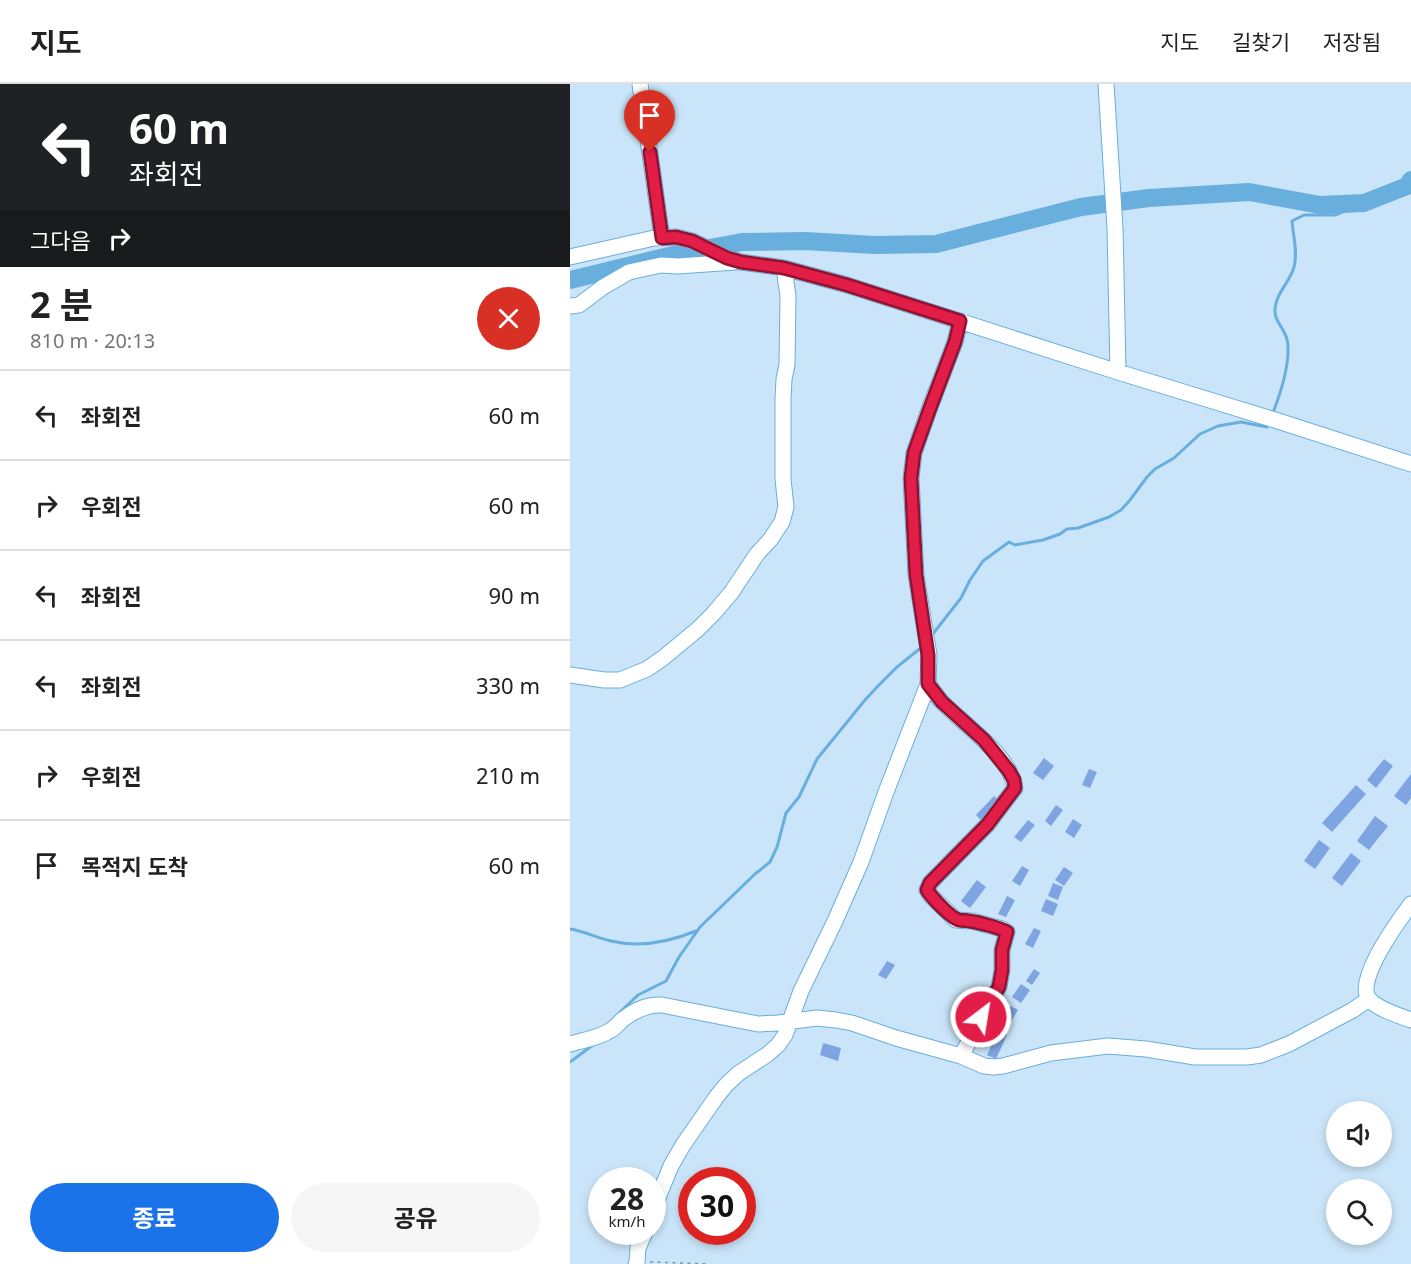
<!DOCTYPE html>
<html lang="ko">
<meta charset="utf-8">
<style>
:root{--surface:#fff;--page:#f6f6f6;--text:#222;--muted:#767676;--line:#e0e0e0;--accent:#1a73e8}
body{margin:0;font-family:"Noto Sans","Noto Sans KR",sans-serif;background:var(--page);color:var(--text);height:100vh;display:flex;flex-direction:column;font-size:22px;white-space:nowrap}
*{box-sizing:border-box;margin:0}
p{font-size:20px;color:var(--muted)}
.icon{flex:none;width:33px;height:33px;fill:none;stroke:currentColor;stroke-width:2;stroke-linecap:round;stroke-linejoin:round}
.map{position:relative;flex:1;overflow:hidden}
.panel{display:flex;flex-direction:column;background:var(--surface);width:570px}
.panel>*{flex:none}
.top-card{background:#202124;color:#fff;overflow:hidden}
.fabs{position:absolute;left:756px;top:1017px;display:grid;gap:12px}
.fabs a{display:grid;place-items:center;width:66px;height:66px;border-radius:50%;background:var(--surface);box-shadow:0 3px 9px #0003;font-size:30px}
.speed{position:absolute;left:18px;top:1083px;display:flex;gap:12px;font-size:30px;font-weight:700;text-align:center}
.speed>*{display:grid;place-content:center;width:78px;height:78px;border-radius:50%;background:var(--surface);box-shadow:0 3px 9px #0003;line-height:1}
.speed small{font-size:15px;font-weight:400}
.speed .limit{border:9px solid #d22;background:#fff;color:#111}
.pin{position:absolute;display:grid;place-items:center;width:51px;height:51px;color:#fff;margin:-62px -26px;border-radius:50% 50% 50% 0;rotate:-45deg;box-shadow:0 0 6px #0007}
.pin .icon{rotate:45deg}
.me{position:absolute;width:66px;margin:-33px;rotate:31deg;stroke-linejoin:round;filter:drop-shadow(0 0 4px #0008)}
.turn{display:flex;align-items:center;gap:21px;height:126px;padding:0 30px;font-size:27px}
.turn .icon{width:78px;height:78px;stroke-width:2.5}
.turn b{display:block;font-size:42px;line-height:51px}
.then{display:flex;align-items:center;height:57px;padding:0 30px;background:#0003;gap:12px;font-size:22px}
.round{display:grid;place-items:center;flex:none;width:63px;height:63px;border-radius:32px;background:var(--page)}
.head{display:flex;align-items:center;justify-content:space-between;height:102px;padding:0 30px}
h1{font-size:36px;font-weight:700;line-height:45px}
.button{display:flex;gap:12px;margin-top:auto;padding:12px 30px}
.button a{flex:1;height:69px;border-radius:36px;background:var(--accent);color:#fff;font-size:24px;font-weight:700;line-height:69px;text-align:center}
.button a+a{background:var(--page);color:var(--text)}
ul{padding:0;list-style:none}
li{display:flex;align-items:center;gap:18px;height:90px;padding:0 30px;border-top:2px solid var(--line)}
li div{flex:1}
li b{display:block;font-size:22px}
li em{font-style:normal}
header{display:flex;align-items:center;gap:36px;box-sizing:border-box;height:84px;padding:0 30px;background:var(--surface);border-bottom:2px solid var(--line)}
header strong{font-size:28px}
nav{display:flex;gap:33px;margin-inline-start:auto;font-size:21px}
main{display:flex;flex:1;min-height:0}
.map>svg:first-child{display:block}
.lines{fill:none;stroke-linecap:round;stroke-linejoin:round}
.stream{stroke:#69afde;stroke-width:3}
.river{stroke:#69afde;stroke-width:18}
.building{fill:#7ea4e1}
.minor-casing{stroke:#68aedd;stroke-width:17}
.path{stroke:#7a95a9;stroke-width:1.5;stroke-dasharray:3 4.5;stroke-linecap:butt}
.minor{stroke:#fff;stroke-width:15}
.route-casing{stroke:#92132f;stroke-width:15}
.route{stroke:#e11d48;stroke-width:10}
</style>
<header>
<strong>지도</strong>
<nav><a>지도</a><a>길찾기</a><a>저장됨</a></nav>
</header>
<main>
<section class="panel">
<div class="top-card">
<div class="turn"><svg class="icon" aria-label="left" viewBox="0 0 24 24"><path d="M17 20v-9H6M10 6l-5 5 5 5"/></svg><div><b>60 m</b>좌회전</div></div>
<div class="then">그다음<svg class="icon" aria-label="right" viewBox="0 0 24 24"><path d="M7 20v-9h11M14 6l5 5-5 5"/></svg></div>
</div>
<div class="head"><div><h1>2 분</h1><p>810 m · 20:13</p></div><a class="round" style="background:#d93025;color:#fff"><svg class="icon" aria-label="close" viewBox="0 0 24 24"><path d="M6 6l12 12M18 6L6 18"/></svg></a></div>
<ul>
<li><svg class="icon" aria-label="left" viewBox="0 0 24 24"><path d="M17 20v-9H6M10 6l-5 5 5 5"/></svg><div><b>좌회전</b></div><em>60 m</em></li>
<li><svg class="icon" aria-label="right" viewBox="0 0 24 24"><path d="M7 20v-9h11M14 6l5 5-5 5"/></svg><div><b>우회전</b></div><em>60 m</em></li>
<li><svg class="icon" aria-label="left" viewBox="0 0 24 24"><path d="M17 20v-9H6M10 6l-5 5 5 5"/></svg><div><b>좌회전</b></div><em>90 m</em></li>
<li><svg class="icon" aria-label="left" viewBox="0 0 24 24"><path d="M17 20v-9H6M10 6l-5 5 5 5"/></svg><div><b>좌회전</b></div><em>330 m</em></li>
<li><svg class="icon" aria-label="right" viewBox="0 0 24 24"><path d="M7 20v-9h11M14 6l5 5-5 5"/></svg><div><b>우회전</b></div><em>210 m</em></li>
<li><svg class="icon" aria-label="arrive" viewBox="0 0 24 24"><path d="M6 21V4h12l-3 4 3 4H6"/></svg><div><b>목적지 도착</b></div><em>60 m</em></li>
</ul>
<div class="button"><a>종료</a><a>공유</a></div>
</section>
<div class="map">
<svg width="841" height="1180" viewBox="0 0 841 1180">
<rect width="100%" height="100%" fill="#cae5f9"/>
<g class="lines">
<path class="stream" d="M704,326c7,-18 20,-58 11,-76 -4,-9 -11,-15 -10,-25 1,-16 15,-27 19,-42 4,-14 -1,-32 -2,-46l12,-6h31l29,-12
M362,551l29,-37 9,-18 13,-19 26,-19 6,3 28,-5 17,-6 7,-5 11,-1 31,-11 12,-7 9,-10 17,-23 8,-8 19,-11 26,-24 18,-8 23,-4 26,5
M0,845c14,2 27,9 41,12 29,7 58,1 85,-10
M49,929l19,-18 28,-14 13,-24 21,-30 55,-53 15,-12 7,-15 9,-34 13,-16 18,-38 48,-59 13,-14 19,-19 25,-20
M0,978l23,-17"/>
<path class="river" d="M0,196l107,-26 65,-12 63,-1 70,4 61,-1 145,-37 68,-9 100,-6 71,13 44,-2 43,-17 4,-6"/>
</g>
<path class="building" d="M474,674l10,8 -11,14 -10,-7z
M814,675l9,7 -17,22 -9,-8z
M519,685l8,3 -7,16 -8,-3z
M841,690v24l-5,7 -12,-9z
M786,701l10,9 -34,38 -10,-9z
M424,712l7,7 -18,19 -7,-7z
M486,721l7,5 -12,16 -6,-5z
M805,732l13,10 -19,24 -12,-9z
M503,735l9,6 -8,13 -9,-6z
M458,736l7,5 -14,17 -7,-5z
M749,756l11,8 -15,21 -11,-8z
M781,769l10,8 -19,25 -10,-8z
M452,782l7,4 -9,16 -8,-5z
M494,783l9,6 -9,13 -9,-6z
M407,796l9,7 -16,21 -9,-7z
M483,799l10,4 -5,13 -10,-4z
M437,812l8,4 -9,17 -8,-3z
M476,815l12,5 -5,12 -12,-5z
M464,844l7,3 -8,17 -8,-4z
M317,877l8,4 -9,14 -8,-4z
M464,885l6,4 -8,12 -6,-4z
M451,900l9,6 -9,13 -9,-6z
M441,922l7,4 -8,13 -7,-3z
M428,947l9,4 -11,24 -9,-4z
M253,959l18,5 -3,13 -18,-6z"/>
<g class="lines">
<g class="minor-casing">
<path id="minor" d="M70,0l22,154
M536,0l9,144 3,144
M0,173l84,-19 22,-1 16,4 35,17 14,4 43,6 63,17 271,87 157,48 136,44
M0,222l9,-1 24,-18 26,-15 32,-7 17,1 57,-4
M0,591l34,5h16l27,-11 16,-11 35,-29 15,-15 18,-21 26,-39 13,-14 12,-18 4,-15 -3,-28v-80l1,-20 3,-14 1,-69 -4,-28
M358,600c5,6 9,13 14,18 21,22 69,54 73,86l-28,37 -57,58 -3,7 4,6 25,24 16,1 30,8 5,3 -5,18v20l-3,17 -38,69
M841,820c-12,16 -57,77 -42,95 8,10 31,17 42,21
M0,960c14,-4 29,-6 41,-14 5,-3 8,-7 11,-10 13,-10 25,-16 40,-15l96,19 20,-1 39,-5 19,2 16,3 44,15 65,18 23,10 9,1 10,-1 48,-13 57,-7 38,3 49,8h52l14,-2 28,-11 64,-34 16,-11
M82,1128l19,-46 12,-21 34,-49 10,-12 12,-11 29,-19 10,-9 7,-10 16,-44 34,-70 26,-59 25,-70 42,-108 1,-29 -13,-80 -5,-97 3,-25 16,-46 25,-65 5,-21
M66,1180l1,-2 1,-14 7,-16"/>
</g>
<path class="path" d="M80,1178l60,2"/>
<use href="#minor" class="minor"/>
</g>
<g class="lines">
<g class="route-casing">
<path id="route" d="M80,68l12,86 14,-1 16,4 35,17 14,4 43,6 63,17 113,36 -5,21 -25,66 -16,45 -3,25 5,97 12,80v29l14,18 42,38 25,31 5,9 1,8 -28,37 -57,58 -3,7c5,8 24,28 32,30 3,1 7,0 10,1 8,1 32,7 38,11l-5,18v20l-3,17 -18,30"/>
</g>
<use href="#route" class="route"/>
</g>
</svg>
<div class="fabs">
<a><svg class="icon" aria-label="sound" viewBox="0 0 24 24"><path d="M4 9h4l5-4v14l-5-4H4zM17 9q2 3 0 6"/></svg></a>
<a><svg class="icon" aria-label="search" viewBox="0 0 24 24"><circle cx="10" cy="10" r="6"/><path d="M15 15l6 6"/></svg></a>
</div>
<div class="speed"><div>28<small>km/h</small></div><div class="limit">30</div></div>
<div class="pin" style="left:80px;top:68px;background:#d93025"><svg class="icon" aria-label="arrive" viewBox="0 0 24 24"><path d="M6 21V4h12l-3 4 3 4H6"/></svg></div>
<svg class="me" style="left:411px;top:933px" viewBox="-20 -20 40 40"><circle r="17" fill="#e11d48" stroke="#fff" stroke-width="3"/><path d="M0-11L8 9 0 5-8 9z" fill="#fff"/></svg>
</div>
</main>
